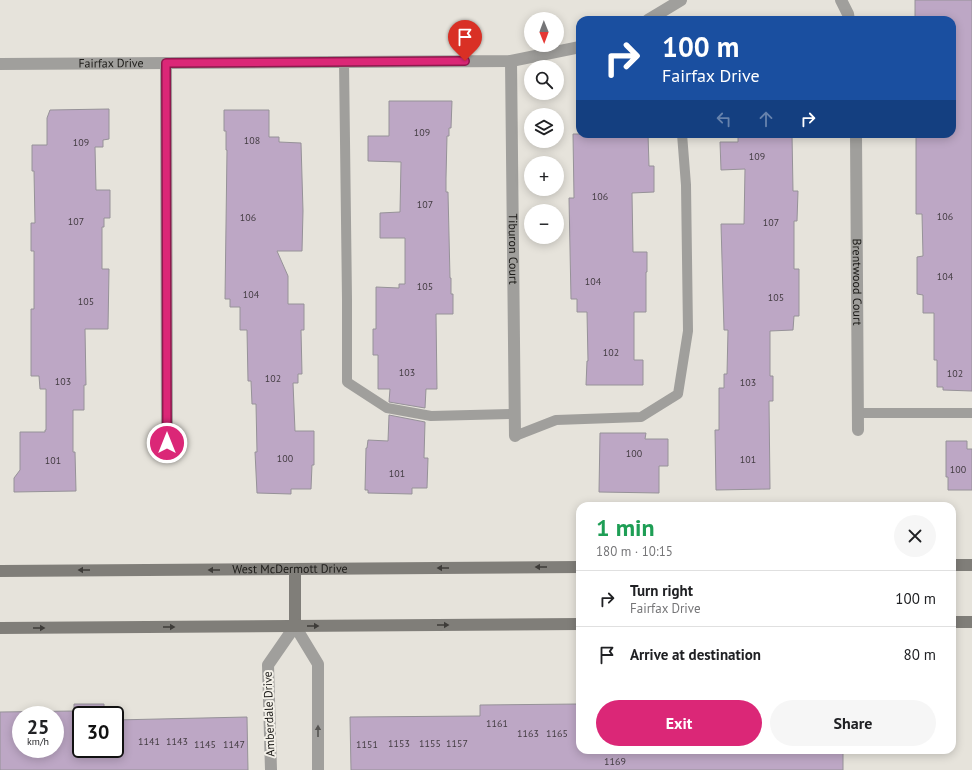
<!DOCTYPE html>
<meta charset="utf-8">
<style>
:root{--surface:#fff;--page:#f6f6f6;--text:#202124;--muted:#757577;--line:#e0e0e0;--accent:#db2777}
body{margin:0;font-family:"PT Sans",sans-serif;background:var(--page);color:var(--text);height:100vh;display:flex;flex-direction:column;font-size:15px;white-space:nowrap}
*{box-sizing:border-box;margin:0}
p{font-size:13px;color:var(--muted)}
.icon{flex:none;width:22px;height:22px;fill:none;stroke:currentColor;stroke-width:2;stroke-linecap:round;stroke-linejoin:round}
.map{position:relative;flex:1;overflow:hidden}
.details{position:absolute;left:576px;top:502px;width:380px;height:252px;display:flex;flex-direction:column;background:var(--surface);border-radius:12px;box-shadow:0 2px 10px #0003}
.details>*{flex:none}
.guide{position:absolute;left:576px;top:16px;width:380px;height:122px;border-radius:12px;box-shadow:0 2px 10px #0003;background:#1a4fa0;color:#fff;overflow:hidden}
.needle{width:26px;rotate:179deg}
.fabs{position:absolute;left:524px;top:12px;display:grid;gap:8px}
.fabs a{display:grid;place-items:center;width:40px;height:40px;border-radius:50%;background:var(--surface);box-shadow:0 2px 10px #0003;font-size:20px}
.speed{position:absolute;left:12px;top:706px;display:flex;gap:8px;font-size:20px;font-weight:700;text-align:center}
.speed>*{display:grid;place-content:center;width:52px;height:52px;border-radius:50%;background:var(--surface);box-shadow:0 2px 10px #0003;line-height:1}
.speed small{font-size:10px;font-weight:400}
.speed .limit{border:2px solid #111;border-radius:6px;background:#fff;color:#111}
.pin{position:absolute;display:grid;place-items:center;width:34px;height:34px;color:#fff;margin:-41px -17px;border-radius:50% 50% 50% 0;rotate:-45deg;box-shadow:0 0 4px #0007}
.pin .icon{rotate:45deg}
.me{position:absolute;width:44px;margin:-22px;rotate:0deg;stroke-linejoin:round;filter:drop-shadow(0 0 3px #0008)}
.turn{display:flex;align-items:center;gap:14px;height:84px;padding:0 20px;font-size:18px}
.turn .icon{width:52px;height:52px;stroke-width:2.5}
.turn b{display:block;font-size:28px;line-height:34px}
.lanes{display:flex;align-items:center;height:38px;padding:0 20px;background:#0003;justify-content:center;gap:20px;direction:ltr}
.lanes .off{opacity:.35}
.round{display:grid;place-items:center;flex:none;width:42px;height:42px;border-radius:21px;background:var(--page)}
.summary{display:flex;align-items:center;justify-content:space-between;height:68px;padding:0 20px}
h1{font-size:24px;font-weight:700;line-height:30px;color:#1e9e55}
.cta{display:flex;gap:8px;margin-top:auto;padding:8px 20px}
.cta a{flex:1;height:46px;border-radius:24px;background:var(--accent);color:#fff;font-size:16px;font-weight:700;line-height:46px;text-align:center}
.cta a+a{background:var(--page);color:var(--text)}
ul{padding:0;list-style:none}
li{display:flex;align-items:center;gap:12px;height:56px;padding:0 20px;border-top:1px solid var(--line)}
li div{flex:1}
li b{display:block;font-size:15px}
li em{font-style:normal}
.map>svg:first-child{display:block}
.building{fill:#bda7c5;stroke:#969298;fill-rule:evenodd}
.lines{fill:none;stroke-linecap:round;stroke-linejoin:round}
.lane{stroke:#a09f9c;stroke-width:10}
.street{stroke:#a09f9c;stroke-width:12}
.secondary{stroke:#807e79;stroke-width:12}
.oneway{fill:#3e3c39}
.oneway2{fill:#565552}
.route-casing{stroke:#8e194d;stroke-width:10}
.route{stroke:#db2777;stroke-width:7}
.labels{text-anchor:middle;stroke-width:4;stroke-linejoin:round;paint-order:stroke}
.number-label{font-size:10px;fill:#433c42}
.street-label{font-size:12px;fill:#1a1916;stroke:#f3f0e8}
</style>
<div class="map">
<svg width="972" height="770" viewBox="0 0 972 770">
<rect width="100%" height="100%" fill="#e6e3db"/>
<path class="building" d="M915,0h57v391l-29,-1v-3h-6v-27h-3v-47h-11v-18l-6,-1v-37l6,-1 -1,-42h-6v-80h36v-114h-37z
M389,101h63l-1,27h-2v8h-2l-1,42v14h2l2,86h1v16h2v20h-17l1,75h-11l-1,19 -36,-6 1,-13h-12v-34h-5v-26h3v-42l23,1v-4h6v-46h-25v-25l20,-1 1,-50 -33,-1v-25h21z
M109,109v30l-6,1v7h-8l1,43h14v28h-6v9h-2v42h7l-1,60h-23l1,56h-2v25h-11v42h2l1,39 -62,1v-14l6,-8v-38h25v-2h1v-41h-6l-1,-13h-8v-67h3v-58h-3v-28h4l-1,-52h-2v-26h15v-27l3,-8z
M224,110h45v27h10v5l22,1 2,68 -1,40h-25l11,25v28h16v26h-3l1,44h-4v9h-5l2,48h19v34h-2l-1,24h-20v5l-34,-1 -2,-41h2l-1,-48h-4l-1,-23h-3l-1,-51h-7v-23h-10v-8h-5l2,-149h-1v-19h-2z
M573,134h75l1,32h5v26l-22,1 1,59h14v20h-1v40h-12v48h9v25h-57l1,-24h1l-1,-49h-10v-13h-6l-2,-101h5z
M738,134h54l1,57h5l-1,30h-3v48h5v47h-5l-1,14 -23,1v45h3v25h-4l1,88 -54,1 -1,-60h4v-42h5v-14h3l1,-44h-4l-3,-106h23l1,-55 -24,1 -1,-28h18z
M389,415l36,7 -1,36h4l-1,30h-15v6l-44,-1v-3h-3l1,-42h1l1,-8 20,1z
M600,433h46l-1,6h23v27h-9v27l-60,-1z
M946,441h21v8h5v41h-24v-13h-2z
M74,704h30v11h-23v34h34v-29l132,-3 1,53h-248v-58l74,-1zM21,715h34v34h-34z
M580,704v46h263v20h-492l-1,-53 130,-1v-11z"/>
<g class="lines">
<path class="lane" d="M344,62l3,237v83l40,26 44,8 84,-2
M858,413h114
M515,436l41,-16 85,-3 37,-23 10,-63 -2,-146 -4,-51"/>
<g class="street">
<path d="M841,0l7,14 1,6"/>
<path d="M648,20l33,-20"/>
<path id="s1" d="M511,61l4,375"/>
<path d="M166,63l1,380"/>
<path id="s2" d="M0,64l511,-3 69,-14"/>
<path id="s3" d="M856,134l2,296"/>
<path d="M271,770l-3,-105 27,-39 23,38v106"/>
</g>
<g class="secondary">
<path d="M952,565h20"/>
<path id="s4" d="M0,571l580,-4"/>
<path d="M952,622h20"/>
<path d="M295,626v-57"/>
<path d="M0,628l580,-4"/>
</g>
</g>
<defs><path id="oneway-solid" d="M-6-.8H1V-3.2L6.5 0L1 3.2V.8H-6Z"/></defs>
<g class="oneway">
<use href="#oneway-solid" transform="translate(541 567) rotate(180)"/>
<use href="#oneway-solid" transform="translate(443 568) rotate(180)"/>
<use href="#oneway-solid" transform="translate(84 570) rotate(180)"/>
<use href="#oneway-solid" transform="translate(214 570) rotate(180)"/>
<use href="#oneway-solid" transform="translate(443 625)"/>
<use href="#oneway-solid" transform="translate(313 626)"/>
<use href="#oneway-solid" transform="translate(169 627)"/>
<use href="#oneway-solid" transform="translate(39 628)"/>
</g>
<use class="oneway2" href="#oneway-solid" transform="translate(318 731) rotate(-90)"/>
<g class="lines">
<g class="route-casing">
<path id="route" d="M167,443l-1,-380 299,-2"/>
</g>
<use href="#route" class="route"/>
</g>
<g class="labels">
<g class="number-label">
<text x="422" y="136">109</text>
<text x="252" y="144">108</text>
<text x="81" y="146">109</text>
<text x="757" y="160">109</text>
<text x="600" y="200">106</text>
<text x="425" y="208">107</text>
<text x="945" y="220">106</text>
<text x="248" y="221">106</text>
<text x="76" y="225">107</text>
<text x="771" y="226">107</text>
<text x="945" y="280">104</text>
<text x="593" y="285">104</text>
<text x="425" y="290">105</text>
<text x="251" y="298">104</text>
<text x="776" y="301">105</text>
<text x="86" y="305">105</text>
<text x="611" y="356">102</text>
<text x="407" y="376">103</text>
<text x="955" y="377">102</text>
<text x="273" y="382">102</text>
<text x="63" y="385">103</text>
<text x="748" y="386">103</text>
<text x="634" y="457">100</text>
<text x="285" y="462">100</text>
<text x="748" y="463">101</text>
<text x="53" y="464">101</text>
<text x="958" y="473">100</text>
<text x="397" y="477">101</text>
<text x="497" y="727">1161</text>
<text x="528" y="737">1163</text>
<text x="557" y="737">1165</text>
<text x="149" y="745">1141</text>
<text x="177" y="745">1143</text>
<text x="399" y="747">1153</text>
<text x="430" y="747">1155</text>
<text x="457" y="747">1157</text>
<text x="205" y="748">1145</text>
<text x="234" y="748">1147</text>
<text x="367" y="748">1151</text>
<text x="615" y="765">1169</text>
</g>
<g class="street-label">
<text dy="4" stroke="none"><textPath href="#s2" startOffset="111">Fairfax Drive</textPath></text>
<text dy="4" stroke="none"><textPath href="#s1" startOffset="188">Tiburon Court</textPath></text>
<text dy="4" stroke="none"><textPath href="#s3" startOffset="148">Brentwood Court</textPath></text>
<text dy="4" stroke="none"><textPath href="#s4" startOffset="290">West McDermott Drive</textPath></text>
<text transform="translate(269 714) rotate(-92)" y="4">Amberdale Drive</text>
</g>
</g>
</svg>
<div class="fabs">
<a><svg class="needle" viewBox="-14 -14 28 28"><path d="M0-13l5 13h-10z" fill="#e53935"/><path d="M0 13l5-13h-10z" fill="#757577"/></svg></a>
<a><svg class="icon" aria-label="search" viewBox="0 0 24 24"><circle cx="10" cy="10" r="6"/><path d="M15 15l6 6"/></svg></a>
<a><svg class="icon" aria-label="layers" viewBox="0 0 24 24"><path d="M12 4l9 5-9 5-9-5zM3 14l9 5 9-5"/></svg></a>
<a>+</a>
<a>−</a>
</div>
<div class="speed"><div>25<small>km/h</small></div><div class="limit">30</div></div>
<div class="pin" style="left:465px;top:61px;background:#d93025"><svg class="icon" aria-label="arrive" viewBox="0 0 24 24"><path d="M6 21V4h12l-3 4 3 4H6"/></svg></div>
<svg class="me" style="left:167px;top:443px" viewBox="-20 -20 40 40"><circle r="17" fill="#db2777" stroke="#fff" stroke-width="3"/><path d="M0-11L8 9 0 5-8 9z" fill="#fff"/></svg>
<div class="guide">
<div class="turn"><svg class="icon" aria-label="right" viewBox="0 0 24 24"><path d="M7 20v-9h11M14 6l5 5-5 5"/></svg><div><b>100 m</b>Fairfax Drive</div></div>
<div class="lanes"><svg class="icon off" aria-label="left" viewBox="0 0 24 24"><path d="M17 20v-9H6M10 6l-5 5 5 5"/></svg><svg class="icon off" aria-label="ahead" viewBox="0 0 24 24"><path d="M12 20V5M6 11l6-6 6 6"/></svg><svg class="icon" aria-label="right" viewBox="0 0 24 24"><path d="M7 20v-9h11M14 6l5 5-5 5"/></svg></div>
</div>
<section class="details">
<div class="summary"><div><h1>1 min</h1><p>180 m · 10:15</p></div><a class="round"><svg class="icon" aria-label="close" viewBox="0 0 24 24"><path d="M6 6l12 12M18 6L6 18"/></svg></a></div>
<ul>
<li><svg class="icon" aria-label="right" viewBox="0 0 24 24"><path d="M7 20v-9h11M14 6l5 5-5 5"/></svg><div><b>Turn right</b><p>Fairfax Drive</p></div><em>100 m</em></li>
<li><svg class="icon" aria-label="arrive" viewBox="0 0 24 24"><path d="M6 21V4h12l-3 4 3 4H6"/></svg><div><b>Arrive at destination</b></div><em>80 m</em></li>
</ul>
<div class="cta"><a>Exit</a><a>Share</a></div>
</section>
</div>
